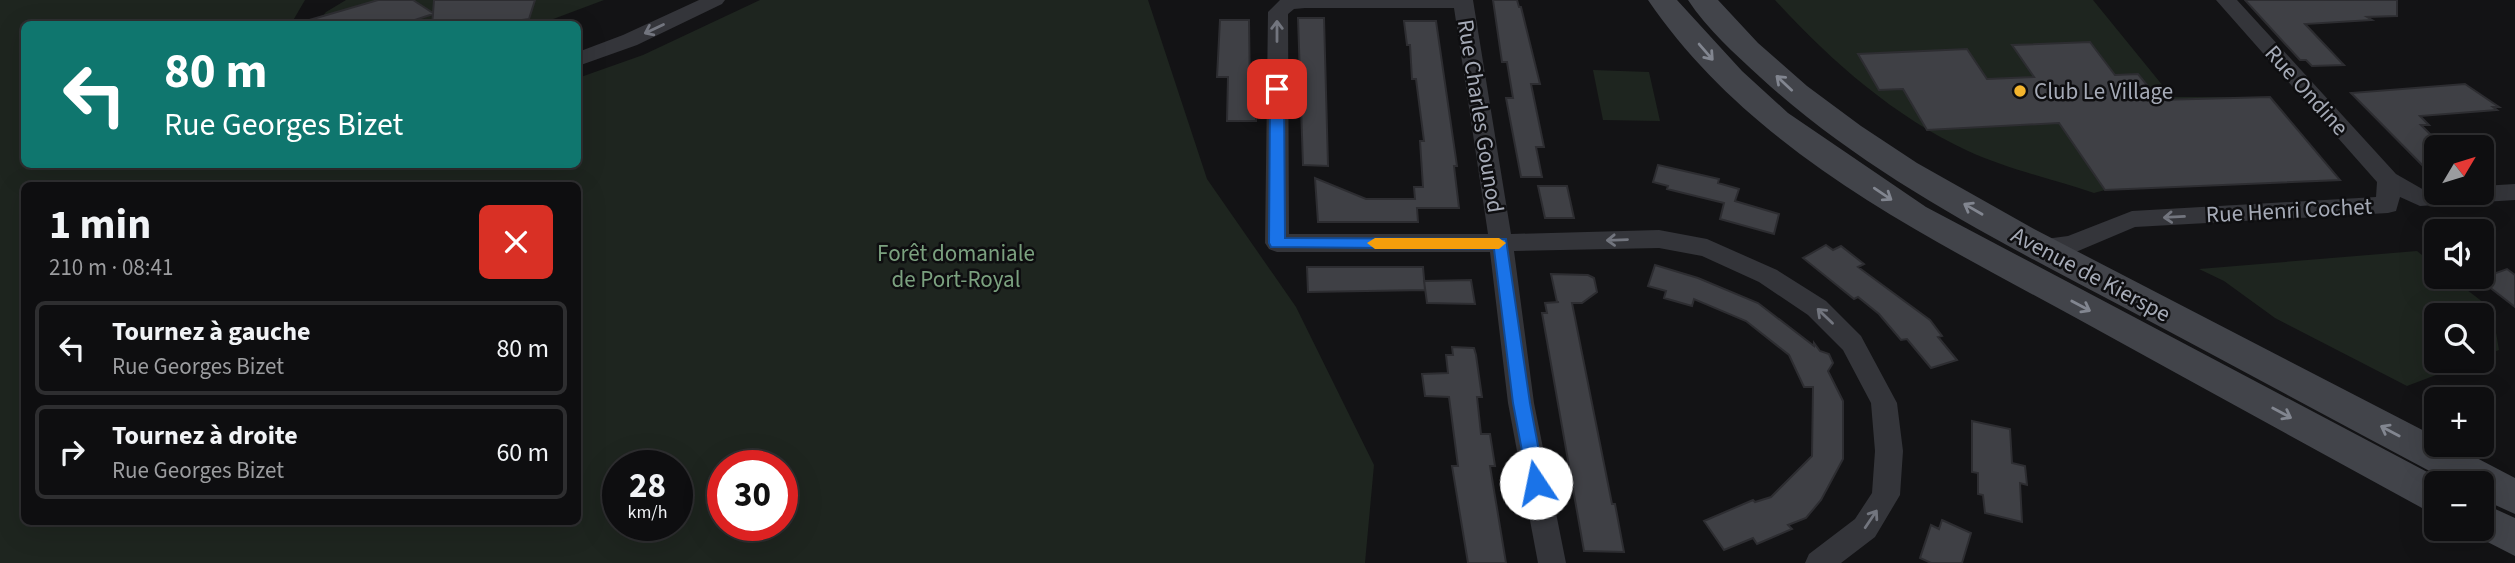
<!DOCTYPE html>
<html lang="fr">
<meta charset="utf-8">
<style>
:root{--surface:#0e0e10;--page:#1c1c1e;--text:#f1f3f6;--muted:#9b9c9f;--line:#2e2e30}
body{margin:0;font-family:"Source Sans 3",sans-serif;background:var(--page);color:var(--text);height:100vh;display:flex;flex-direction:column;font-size:26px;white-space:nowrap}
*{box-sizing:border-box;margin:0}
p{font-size:23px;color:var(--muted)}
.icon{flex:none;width:38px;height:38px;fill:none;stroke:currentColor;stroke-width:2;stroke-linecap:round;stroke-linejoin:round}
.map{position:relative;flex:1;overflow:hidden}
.panel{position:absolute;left:21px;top:182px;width:560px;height:343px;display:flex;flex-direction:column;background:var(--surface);border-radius:10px;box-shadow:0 7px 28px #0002,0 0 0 2px var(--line)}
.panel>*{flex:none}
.banner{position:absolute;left:21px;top:21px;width:560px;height:147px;border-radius:10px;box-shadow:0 7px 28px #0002,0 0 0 2px var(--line);background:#0f766e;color:#fff;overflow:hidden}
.needle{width:46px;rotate:52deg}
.fabs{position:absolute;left:2424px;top:135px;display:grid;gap:14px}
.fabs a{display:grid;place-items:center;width:70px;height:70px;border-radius:10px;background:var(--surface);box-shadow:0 7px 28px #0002,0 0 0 2px var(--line);font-size:35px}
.speed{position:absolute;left:602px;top:450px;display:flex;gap:14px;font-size:35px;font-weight:700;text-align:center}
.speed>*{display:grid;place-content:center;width:91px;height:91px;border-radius:50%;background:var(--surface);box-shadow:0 7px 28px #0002,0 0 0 2px var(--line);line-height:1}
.speed small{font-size:18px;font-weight:400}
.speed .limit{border:10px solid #d22;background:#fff;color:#111}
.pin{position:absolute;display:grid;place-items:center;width:60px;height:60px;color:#fff;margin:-30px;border-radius:14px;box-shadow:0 4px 10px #0006}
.me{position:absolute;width:77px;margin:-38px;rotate:349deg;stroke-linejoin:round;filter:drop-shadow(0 0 5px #0008)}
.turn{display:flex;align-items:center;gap:24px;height:147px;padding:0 28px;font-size:32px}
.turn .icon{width:91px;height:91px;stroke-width:2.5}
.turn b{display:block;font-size:49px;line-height:60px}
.round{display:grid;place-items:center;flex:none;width:74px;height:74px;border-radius:10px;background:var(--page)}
.head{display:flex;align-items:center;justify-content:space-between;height:119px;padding:0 28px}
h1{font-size:42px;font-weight:700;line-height:52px}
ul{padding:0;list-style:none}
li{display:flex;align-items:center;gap:21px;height:94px;margin:0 14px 10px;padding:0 14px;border:4px solid var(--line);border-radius:10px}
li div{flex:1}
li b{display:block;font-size:26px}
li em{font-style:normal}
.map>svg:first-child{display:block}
.green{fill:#1e251f;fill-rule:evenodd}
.building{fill:#3f4045;stroke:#2d2d31;stroke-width:2}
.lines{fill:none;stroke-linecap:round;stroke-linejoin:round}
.minor{fill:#34353a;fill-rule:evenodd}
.secondary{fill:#42444a;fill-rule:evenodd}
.oneway{stroke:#72757e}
.oneway2{stroke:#828690}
.route{fill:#1a73e8;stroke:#114b97;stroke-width:2}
.slow{fill:#f59e0b}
.poi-dot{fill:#f4b52d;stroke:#0e0e10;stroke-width:2.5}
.labels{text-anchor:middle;stroke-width:5;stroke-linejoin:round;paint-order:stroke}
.street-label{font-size:23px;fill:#a5aab6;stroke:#0e0e10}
.poi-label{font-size:23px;fill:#a5aab6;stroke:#0e0e10;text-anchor:start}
.park-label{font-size:23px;fill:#7ba17f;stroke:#0e0e10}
</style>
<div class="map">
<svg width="2515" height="563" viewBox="0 0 2515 563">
<rect width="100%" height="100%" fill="#131315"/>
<path class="green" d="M0,0h305l-14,24h-267v140h554v-86l65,-23 117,-55h388l59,179 89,128 78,158 -9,98h-1365zM24,186h554v336h-554zM618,466h59v59h-59zM723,466h59v59h-59z
M346,0h258l-64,24h-224l10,-12z
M1775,0h318l79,97h98l70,83 -235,10 -11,3c-41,-14 -87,-24 -126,-42 -75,-35 -138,-91 -193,-151z
M1593,70l56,2 11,49 -57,-1z
M2417,251l19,15v10l14,1 42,32 7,41 -17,7v-42h-46v45l37,1 -66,25 -132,-68 -51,-37 -25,-12z"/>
<path class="building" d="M378,0h35l20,13 1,-13h101l-6,19 -34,5h-63l1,-10 -30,10h-96l-1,-3z
M1493,0h24l2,7h2l19,77h-9l13,63h-8l6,30h-21l-15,-79h7l-6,-36h-5z
M2245,0h152v16l-30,1 5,3 -67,4 39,41 -32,1 -6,-6h-6z
M1298,18h26l4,148 -25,-1z
M1220,20h29l1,74h6v27h-29l1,-44h-11z
M1404,21h32l21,145h-3l5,42h-42l1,14h-100l-3,-44 51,21h49l-1,-12h9l-3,-46h4l-8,-62h-4l-2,-34h-3z
M2090,42l25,33 23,-1 21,26 111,-3 70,83 -235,10 -46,-67 -132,7 -24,-41 -24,1 -21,-36 109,-5 20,30 47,-2 -22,-32z
M2465,84l34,23h-6l4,3 -77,6 9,9h-8l15,15v39l-85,-86z
M1658,165l61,14 -1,4 21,6 -4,12 44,13 -5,20 -54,-15 4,-16 -57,-14 1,-3 -15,-4z
M1538,186h29l7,32h-29z
M1826,245l7,5 8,-4 23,18 -6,3 72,53 12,16 -4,1 19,23 -26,8 -24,-29 -6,1 -22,-26 -21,-17 -4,2 -51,-41z
M1655,265l43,13 60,25 56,43v-3l6,8 9,3 4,9 -5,8 15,30v58l-22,41 -15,18 -18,7 4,4 -35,15 -4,-6 -29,12 -20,-29 49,-21 2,2 16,-5 41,-41 1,-69h-9l-15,-32 -43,-34 -52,-22 -2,7 -28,-8 2,-7 -18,-5z
M1307,267h116l2,23 -117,2z
M2507,269l8,6v32l-36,-28z
M1551,274l37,1 6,3 3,14 -15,11h-10l40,201h3l9,48 -40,-1 -42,-238h5l-2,-10 14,-1h-2z
M1471,280l4,24 -48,-1 -3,-22z
M1452,347l22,1 2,7 6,42h-5l4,37h9l5,32h-5l16,97h-38l-16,-97h6l-9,-69 -24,-1 -3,-22 26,-1 -2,-18h7z
M1972,421l38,8 2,34 13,3 2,19 -7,-2 2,39 -37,-9 -2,-18 -5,-1v-21l-6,-1z
M1942,520l29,13 -9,30h-31l-11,-5 11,-33 8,4z"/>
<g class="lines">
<path class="minor" d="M699,0h26l-3,4 -85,41 -59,21v-14l45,-17z
M1280,0h193l38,234 148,-4 48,9 70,31 49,31 35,35 36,67 6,48 -3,44 -25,42 -34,26h-36l4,-9 46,-35 17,-26 3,-42 -4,-48 -28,-53 -35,-35 -49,-33 -57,-26 -43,-8 -145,3 20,152 32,160h-28l-30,-160 -18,-151h-213l-8,-3 -4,-6 3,-231zM1305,8h149l34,226h-199l-1,-220 6,-5z
M2216,0h21l159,174 28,16 12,-1v3h46v-6l33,-2v16l-95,6 -20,-9 -4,14 -8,2 -253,14 -64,27 -33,2 -8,-3 -4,-6 4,-6 38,-5 64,-25 244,-14 1,-15z"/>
<path class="secondary" d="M1648,0h29l65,71 46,42 138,94 522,276h-12v30l-14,-5c-115,-63 -230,-126 -344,-189 -156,-85 -327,-168 -430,-319z
M1688,0h30l40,43 49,43 54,40 56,37 117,66 402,208v7h14l65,34v36l-33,-15v-16h-30c-109,-58 -218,-117 -327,-175 -127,-67 -258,-133 -365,-231 -25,-23 -53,-48 -72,-77z
M2482,503l33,15v38l-47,-24 -2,-4h16z"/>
</g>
<defs><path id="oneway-shaft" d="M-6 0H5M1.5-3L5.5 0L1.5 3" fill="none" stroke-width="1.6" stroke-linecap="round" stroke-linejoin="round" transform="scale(1.75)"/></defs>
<g class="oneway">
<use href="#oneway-shaft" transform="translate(654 29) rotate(155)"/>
<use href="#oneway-shaft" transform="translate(1277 31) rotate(-90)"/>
<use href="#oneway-shaft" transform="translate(2174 217) rotate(177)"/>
<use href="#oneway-shaft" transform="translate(1617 240) rotate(178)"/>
<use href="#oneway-shaft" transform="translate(1825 316) rotate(-136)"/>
<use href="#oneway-shaft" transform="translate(1871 519) rotate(-56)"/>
</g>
<g class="oneway2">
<use href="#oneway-shaft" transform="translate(1706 52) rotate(49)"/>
<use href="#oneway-shaft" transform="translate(1784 83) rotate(-137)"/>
<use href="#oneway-shaft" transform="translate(1883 194) rotate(34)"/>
<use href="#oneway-shaft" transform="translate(1973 209) rotate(-150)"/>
<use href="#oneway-shaft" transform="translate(2081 306) rotate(28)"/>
<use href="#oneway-shaft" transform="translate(2282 413) rotate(28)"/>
<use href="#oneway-shaft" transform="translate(2390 431) rotate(-152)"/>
</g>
<path class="route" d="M1277,85l7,4 1,149 221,1 24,164 15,80 -2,5 -7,3 -6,-3 -2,-5 -15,-80 -19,-154 -223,-2 -2,-4 1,-154z"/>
<path class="slow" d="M1375,238h124l7,5 -7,6h-124l-8,-6z"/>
<circle class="poi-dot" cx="2020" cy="91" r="7"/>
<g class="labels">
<g class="street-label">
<text transform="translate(2307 90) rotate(48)" y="8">Rue Ondine</text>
<text transform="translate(1481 116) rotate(81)" y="8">Rue Charles Gounod</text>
<text transform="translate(2289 210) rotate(-3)" y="8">Rue Henri Cochet</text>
<text transform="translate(2091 274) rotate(28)" y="8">Avenue de Kierspe</text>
</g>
<g class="poi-label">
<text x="2034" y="99">Club Le Village</text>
</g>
<g class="park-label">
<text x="956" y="261">Forêt domaniale<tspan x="956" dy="26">de Port-Royal</tspan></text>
</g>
</g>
</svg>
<div class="fabs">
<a><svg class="needle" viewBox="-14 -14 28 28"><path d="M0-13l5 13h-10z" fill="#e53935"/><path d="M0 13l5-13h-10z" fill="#9b9c9f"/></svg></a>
<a><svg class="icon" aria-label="sound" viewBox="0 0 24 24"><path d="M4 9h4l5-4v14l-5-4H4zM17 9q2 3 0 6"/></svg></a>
<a><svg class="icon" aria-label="search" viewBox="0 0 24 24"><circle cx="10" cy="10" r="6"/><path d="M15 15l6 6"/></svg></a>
<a>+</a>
<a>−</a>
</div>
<div class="speed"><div>28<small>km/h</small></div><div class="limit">30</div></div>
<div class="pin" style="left:1277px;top:89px;background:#d93025"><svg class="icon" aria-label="arrive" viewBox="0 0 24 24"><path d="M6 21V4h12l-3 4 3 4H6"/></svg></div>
<svg class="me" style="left:1536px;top:483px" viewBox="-20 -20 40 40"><circle r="19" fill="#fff"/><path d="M0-13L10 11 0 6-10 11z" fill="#1a73e8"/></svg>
<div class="banner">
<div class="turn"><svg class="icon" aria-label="left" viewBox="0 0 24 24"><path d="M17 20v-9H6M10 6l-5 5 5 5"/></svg><div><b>80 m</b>Rue Georges Bizet</div></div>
</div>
<section class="panel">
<div class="head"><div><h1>1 min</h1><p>210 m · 08:41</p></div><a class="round" style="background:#d93025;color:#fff"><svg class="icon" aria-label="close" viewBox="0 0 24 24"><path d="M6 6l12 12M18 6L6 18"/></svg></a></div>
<ul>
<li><svg class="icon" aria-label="left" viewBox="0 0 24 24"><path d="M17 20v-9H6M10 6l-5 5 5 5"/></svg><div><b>Tournez à gauche</b><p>Rue Georges Bizet</p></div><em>80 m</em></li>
<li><svg class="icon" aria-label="right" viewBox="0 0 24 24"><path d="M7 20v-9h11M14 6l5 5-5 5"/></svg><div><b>Tournez à droite</b><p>Rue Georges Bizet</p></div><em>60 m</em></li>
</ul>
</section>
</div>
